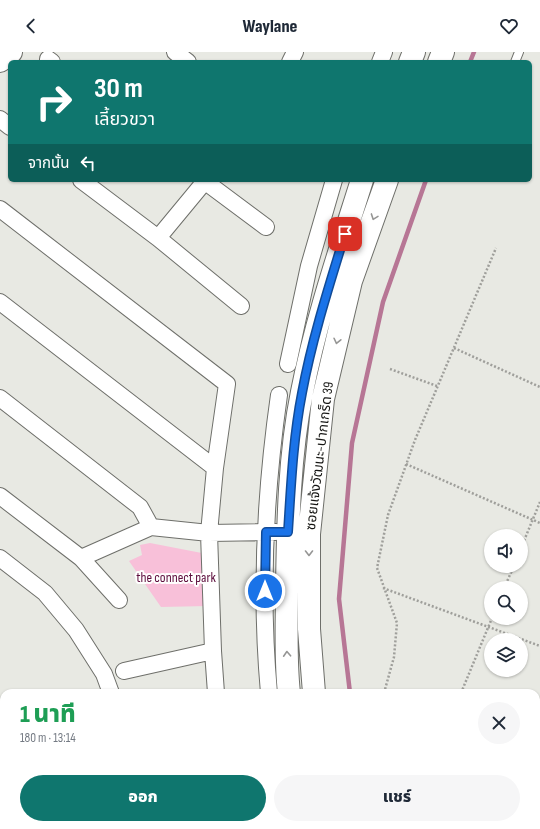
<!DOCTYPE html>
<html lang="th">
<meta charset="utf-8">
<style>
:root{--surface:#fff;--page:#f6f6f7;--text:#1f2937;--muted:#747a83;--accent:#0f766e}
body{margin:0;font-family:"Sofia Sans Condensed","Noto Sans Thai",sans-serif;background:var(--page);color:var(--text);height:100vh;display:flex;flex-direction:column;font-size:15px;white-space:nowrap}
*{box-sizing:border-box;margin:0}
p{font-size:13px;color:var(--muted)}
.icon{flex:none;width:22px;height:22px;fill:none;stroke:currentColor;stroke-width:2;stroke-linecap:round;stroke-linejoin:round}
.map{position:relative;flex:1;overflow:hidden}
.drawer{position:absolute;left:0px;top:637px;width:540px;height:140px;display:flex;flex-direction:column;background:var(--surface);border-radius:12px 12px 0 0;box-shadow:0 1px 3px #0004}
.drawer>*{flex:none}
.top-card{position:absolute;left:8px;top:8px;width:524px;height:122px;border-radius:6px;box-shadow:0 1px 3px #0004;background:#0f766e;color:#fff;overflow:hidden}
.buttons{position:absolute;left:484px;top:477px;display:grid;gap:8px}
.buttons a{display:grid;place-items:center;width:44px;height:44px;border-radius:50%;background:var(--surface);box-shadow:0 1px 3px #0004;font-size:20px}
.pin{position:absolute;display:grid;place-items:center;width:34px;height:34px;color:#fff;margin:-17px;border-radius:8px;box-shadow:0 2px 6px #0006}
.me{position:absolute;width:44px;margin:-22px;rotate:0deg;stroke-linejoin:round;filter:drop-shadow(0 0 3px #0008)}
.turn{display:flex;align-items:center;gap:14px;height:84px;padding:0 20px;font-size:18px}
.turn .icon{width:52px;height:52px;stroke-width:2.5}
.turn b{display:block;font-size:28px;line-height:34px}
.then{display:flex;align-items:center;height:38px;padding:0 20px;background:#0003;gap:8px;font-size:15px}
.round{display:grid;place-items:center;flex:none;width:42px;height:42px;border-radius:21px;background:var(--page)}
.summary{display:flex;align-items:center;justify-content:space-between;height:68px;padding:0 20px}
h1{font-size:24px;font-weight:800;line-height:30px;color:#1e9e55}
.cta{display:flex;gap:8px;margin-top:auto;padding:8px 20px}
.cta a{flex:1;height:46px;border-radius:24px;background:var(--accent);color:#fff;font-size:16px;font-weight:800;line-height:46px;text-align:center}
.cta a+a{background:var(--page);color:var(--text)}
header{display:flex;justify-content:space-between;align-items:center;height:52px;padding:0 20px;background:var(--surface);font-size:18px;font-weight:800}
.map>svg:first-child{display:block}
.green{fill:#f8c0d9}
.water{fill:#b77695}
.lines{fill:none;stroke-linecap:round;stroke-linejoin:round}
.stream{stroke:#b77695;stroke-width:4.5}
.service-casing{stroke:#6e6f6a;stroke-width:10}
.minor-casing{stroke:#6e6f6a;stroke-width:18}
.secondary-casing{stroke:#6e6f6a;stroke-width:24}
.motorway-casing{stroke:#6e6f6a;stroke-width:24}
.path{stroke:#9f9f9b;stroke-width:2.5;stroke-dasharray:2 2;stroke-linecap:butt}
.service{stroke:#fff;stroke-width:8}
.minor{stroke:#fff;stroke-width:16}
.secondary{stroke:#fff;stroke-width:22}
.motorway{stroke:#fff;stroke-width:22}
.oneway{stroke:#969695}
.route-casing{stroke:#114b97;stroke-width:10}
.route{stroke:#1a73e8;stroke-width:7}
.labels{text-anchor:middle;stroke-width:4;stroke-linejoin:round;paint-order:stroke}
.street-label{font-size:14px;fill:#151513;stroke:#fffffe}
.park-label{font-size:14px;fill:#5c0c3c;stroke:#fffffe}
</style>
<header><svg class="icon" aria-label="back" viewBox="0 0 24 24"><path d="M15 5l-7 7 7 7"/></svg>Waylane<svg class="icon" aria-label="heart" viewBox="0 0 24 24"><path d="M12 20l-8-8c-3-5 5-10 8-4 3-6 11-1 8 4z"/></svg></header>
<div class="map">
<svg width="540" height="777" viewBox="0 0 540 777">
<rect width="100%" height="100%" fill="#e8e9e3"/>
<path class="green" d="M150,491l57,11 1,52 -47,1 -32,-46 13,-6 -2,-10z"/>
<path class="water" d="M0,653l4,5v115h33l1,4h-38z"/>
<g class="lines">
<path class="stream" d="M470,10l4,-10
M350,641l-11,-94 13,-156 31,-141 43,-122
M367,773v4"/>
<g class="service-casing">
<path id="service" d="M515,10l4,-10"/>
</g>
<g class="minor-casing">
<path id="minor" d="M175,0l13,10
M48,7l4,3
M290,10l5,-10
M380,10l4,-10
M0,67l10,8
M81,128l77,58 83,68
M203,128l63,47
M0,157l227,175 -12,84 -6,65 4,118 3,42
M158,186l48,-58
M0,250l215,166
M288,312l21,-98 25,-86
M0,346l140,109 11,20
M0,444l81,62 38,42
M0,506l45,35 31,37 28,44 7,19
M81,506l70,-31 58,6 67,-1
M124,619l89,-20
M269,641c-9,-99 -4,-200 10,-298
M142,773l1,4
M233,773l1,4
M289,773l1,4
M157,774l6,-1"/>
</g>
<g class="secondary-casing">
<path id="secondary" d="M410,10l4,-10
M439,10l4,-10
M289,641c-4,-35 -2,-71 -2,-106 1,-64 2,-131 15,-195 14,-72 38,-142 60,-212
M314,641l-5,-64v-95l14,-135 28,-118 36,-101
M314,773l1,4
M339,773l1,4"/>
</g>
<g class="motorway-casing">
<path id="motorway" d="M0,9l11,-9"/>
</g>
<path class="path" d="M454,296l86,39
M390,317l47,17
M406,412l134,59
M521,496l19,-46
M383,536l157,58
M504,536l10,-22
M384,641l10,-36 3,-34 -20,-55 11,-53 27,-75 81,-192
M461,641l31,-75
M536,713l4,2"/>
<use href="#service" class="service"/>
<use href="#minor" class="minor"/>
<use href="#secondary" class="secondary"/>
<use href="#motorway" class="motorway"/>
</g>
<defs><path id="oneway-chevron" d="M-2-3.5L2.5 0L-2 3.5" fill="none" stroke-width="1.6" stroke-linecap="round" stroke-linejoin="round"/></defs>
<g class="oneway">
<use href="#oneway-chevron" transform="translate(374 165) rotate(110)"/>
<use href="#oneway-chevron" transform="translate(337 289) rotate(103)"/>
<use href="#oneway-chevron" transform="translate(309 501) rotate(90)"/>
<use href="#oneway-chevron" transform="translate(287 602) rotate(-93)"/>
</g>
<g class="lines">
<g class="route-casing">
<path id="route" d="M265,539l1,-59h22c3,-46 5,-93 14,-139 10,-54 27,-107 43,-159"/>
</g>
<use href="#route" class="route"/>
</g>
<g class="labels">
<g class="street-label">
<text transform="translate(319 404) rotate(-83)" y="5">ซอยแจ้งวัฒนะ-ปากเกร็ด 39</text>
</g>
<g class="park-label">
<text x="176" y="530">the connect park</text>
</g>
</g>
</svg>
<div class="buttons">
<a><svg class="icon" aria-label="sound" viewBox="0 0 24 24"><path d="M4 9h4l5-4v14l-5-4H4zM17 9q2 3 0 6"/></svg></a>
<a><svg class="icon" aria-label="search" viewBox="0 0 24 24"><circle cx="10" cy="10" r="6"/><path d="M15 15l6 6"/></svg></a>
<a><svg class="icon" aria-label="layers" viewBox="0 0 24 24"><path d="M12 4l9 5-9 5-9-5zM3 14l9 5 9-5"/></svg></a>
</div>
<div class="pin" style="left:345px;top:182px;background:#d93025"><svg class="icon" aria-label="arrive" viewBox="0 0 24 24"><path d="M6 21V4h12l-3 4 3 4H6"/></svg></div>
<svg class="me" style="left:265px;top:539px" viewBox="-20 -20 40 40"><circle r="17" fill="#1a73e8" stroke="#fff" stroke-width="3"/><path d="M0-11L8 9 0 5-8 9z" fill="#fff"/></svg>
<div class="top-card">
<div class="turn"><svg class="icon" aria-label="right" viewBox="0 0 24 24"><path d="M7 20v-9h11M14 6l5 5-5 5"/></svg><div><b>30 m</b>เลี้ยวขวา</div></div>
<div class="then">จากนั้น<svg class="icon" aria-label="left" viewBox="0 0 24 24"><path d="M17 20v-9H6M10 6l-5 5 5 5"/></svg></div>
</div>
<section class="drawer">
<div class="summary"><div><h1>1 นาที</h1><p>180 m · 13:14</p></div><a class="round"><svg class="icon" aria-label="close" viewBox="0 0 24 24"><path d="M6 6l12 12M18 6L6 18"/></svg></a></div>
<div class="cta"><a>ออก</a><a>แชร์</a></div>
</section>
</div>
